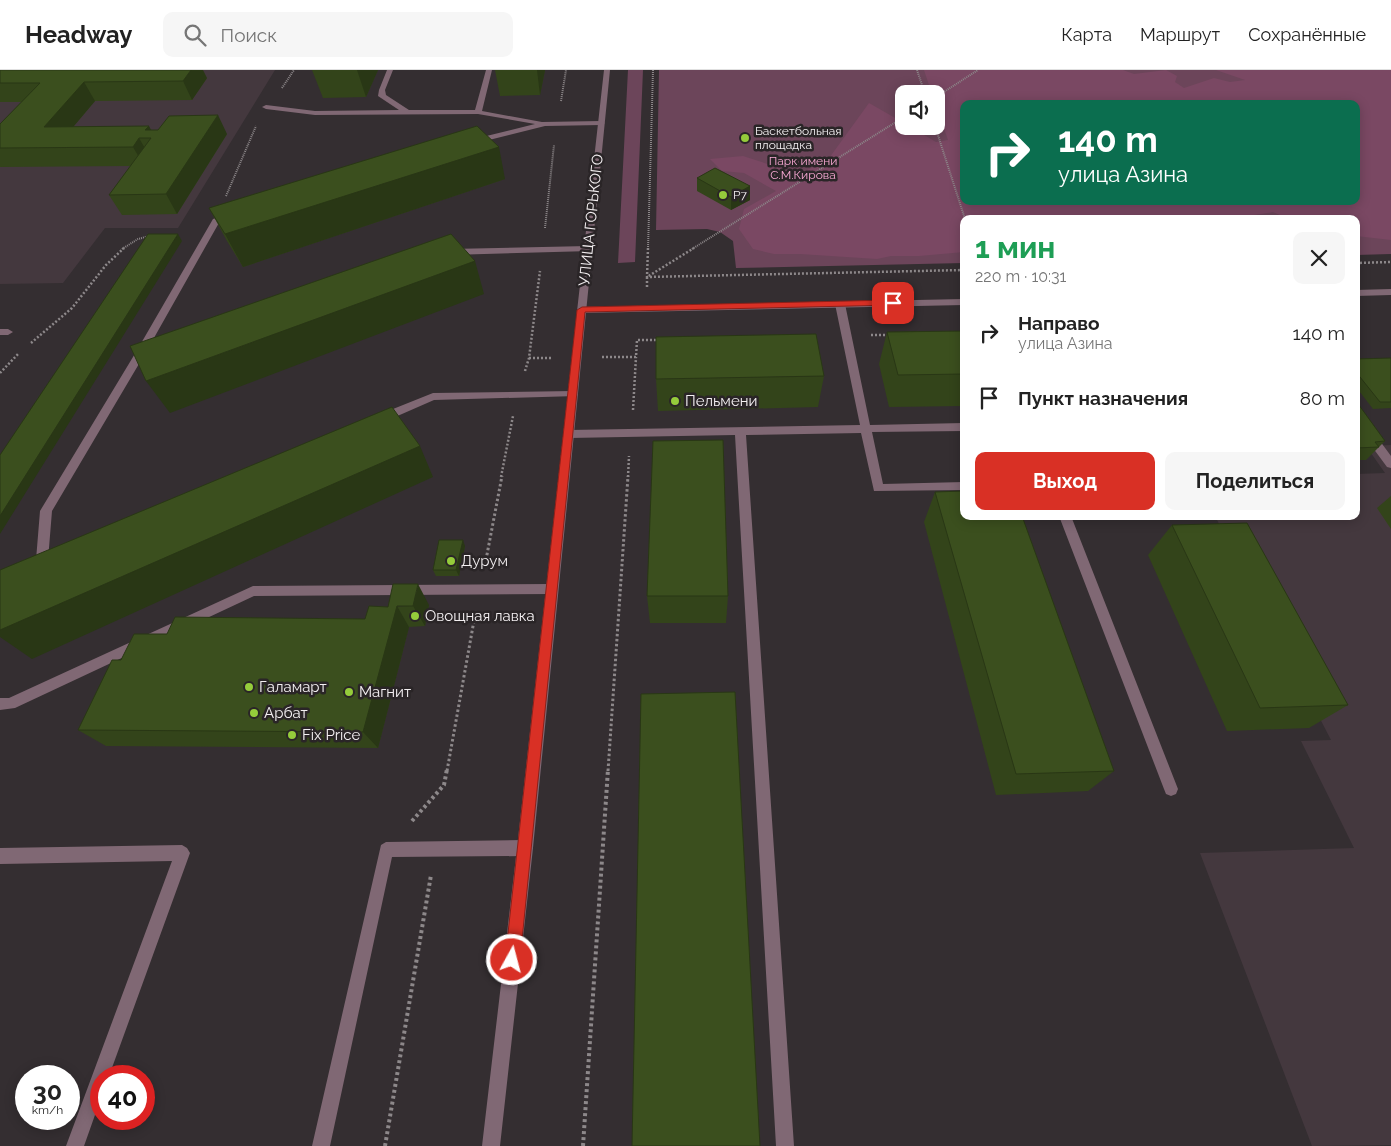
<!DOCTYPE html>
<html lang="ru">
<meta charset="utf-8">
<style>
:root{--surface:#fff;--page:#f6f6f6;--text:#222;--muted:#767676;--line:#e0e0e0;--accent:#d93025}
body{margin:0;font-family:Raleway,sans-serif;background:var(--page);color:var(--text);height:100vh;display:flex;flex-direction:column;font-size:19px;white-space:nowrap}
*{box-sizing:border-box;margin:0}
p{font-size:16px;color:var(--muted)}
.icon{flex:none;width:28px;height:28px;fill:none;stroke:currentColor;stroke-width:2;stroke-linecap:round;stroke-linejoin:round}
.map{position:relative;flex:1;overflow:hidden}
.sheet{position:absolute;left:960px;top:145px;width:400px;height:305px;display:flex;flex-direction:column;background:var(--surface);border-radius:10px;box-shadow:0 2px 12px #0003}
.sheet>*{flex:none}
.banner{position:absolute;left:960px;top:30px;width:400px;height:105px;border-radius:10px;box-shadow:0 2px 12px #0003;background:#0b6e4f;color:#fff;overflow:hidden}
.fabs{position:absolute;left:895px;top:15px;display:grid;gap:10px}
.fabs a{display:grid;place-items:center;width:50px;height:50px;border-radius:10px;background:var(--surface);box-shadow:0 2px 12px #0003;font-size:25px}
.speed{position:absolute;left:15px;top:995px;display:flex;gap:10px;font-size:25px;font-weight:700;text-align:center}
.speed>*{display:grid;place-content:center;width:65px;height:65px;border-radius:50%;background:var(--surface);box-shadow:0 2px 12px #0003;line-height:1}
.speed small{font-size:12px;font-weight:400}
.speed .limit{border:8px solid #d22;background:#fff;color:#111}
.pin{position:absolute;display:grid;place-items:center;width:42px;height:42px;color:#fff;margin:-21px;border-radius:10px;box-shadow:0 2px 8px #0006}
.me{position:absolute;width:55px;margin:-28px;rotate:7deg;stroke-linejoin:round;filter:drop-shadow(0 0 4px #0008)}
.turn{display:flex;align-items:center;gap:18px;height:105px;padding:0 15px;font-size:22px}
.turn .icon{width:65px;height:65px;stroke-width:2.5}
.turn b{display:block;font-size:35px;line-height:42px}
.round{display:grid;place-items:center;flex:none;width:52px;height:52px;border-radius:10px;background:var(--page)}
.head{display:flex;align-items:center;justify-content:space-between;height:85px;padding:0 15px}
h1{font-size:30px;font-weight:700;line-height:38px;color:#1e9e55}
.button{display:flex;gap:10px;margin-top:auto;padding:10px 15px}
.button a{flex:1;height:58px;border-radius:10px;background:var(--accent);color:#fff;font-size:20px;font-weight:700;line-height:58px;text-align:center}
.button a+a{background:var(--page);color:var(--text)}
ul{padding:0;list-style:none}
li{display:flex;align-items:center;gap:15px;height:65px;padding:0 15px}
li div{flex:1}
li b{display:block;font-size:19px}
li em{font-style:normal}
header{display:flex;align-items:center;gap:30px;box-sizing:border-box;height:70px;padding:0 25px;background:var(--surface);border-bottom:1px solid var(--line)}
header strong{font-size:24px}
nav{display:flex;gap:28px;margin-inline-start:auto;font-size:18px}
.search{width:350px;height:45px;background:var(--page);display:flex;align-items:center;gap:12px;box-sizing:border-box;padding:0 18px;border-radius:10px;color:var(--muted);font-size:19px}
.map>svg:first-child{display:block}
.built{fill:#44383e}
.green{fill:#6c455a;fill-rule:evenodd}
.forest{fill:#7a4863;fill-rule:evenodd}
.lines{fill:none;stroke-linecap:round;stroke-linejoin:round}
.path-far3{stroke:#8d888a;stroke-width:2;stroke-dasharray:1 1;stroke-linecap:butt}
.path-far2{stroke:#8d888a;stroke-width:2.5;stroke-dasharray:2 2;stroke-linecap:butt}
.path-far1{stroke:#8d888a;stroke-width:3;stroke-dasharray:2.5 2.5;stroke-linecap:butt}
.path{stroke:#8d888a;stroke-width:4;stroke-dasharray:3 3;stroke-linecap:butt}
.service{fill:#806874;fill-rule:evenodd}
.minor{fill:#806874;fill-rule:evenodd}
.tertiary{fill:#806874;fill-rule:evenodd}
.wall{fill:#33441a}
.shaded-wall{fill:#293715}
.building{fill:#3b4f1e;stroke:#293715}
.route{fill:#d93025;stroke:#8d1f18}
.poi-dot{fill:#95cc3b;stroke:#2a2527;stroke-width:2}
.labels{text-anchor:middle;stroke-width:5;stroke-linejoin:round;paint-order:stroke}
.far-poi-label{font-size:12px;fill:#f4f0f2;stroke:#2a2527;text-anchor:start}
.far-park-label{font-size:12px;fill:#f9a9d4;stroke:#2a2527}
.street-label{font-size:15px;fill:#f4f0f2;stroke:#2a2527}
.poi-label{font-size:15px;fill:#f4f0f2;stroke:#2a2527;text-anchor:start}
</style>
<header>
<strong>Headway</strong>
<div class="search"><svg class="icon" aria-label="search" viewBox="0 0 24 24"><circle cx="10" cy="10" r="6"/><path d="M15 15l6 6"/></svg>Поиск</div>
<nav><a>Карта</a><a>Маршрут</a><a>Сохранённые</a></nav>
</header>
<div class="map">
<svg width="1391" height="1076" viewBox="0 0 1391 1076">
<rect width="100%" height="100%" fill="#342e31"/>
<path class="built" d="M0,0h275l-97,158h-73l-42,55 -63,1z
M1391,375v700l-79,1 -112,-293 154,-5 -53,-107 30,-1 -116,-224h141v-42l29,-1 -19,-27z"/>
<path class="green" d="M628,0h15l-8,192 -17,1z
M659,0h732v184l-35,1v-36h-392v44l-228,5 -3,-27 -13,-9 -13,-3 -51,1zM904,24h32v32h-32zM964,34h392v97h-392z"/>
<path class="forest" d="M924,0h199l11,4 32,-4 11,6 -2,6 9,6 30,-10 16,4 15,-2 -29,-10h175v170l-35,-4v-17h-67l-16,-7 -44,7h-265v33l-45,4h-28l-14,3 -77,-5h-26l-21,-5 -14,-20 5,-20 32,-18 -32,-18 -22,-2 -12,-12 33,-3 55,18 29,-13 42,-58 35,20v3h5l27,16 12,-2 -12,-34v-12h-4zM964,34h392v97h-392z"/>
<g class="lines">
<path class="path-far3" d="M917,0l8,24
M282,18l12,-18
M936,27l42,-27
M561,31l5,-31
M935,56l30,93
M226,126l30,-70
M545,158l9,-83
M122,179l16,-10 11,-3
M648,179l5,-179
M692,179l212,-132"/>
<path class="path-far2" d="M648,178l-1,29 317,-7
M1356,193l35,-1
M647,217v-10l47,-29
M871,265h19
M31,273l41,-35 34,-43 18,-17
M602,287h34l1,-17h23
M529,288h24
M525,301l4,-13 11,-87
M0,303l19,-20
M633,340l3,-53
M501,407l12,-61
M628,407l1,-21"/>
<path class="path-far1" d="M485,495l17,-89
M447,701l28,-156
M608,701l20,-295"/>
<path class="path" d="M412,751l32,-36 3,-16
M385,1076l46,-271
M583,1076l25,-377"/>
<path class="service" d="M387,0h6l-8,20 1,5 23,15h66l11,-40h6l-10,41 60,11 59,-1 4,2 -4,2 -56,1 -72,18h-3v-4l65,-16 -57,-10 -163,1 -49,-6 -4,-2 4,-2 49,6 84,-1 -21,-14 1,-6z
M229,144l4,2 -13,5 -74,131 -94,159 -4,49 -2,3h-8l-2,-3 4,-49 96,-159 77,-133z
M588,176l3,1v4l-141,4 -4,-3 4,-3z
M840,231l5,3 25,121 94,-2v8l-92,1 11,52 81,-2v8l-90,1 -13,-58 -115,2 48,711h-18l-41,-711 -166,3 -5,-4 5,-4 291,-5 -25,-121z
M0,259h8l5,3 -5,3h-8z
M573,321l5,3 -1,2 -143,4 -48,21h-8l-1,-3 1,-3 55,-22z
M1356,343l4,1 31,42v12l-4,-1 -31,-42z
M1059,446h12l107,273 -2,5 -5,2 -5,-2 -2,-5z
M552,514l4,1 2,4 -2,4 -4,1 -298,2 -239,112 -15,2v-12h9l244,-112z
M525,770l5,3 3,5 -3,5 -5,3 -133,1 -62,289h-18l69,-301 5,-3z
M182,775l5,3 3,5 -81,223h-8v22l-17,48h-18l106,-285 -172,3v-16z"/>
<path class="minor" d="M1391,219v6l-35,1v-6z
M964,229v6l-382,8 -5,-3 5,-3z"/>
<path class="tertiary" d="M604,0h6l-77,778 -33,298h-18l35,-298z"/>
</g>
<path class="wall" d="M0,0l207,8 -15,22 -97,1 -22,26 154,7 -50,80 -55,1 -13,-20 22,-29 -131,1v-43l22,-22h-22z
M312,0h66l-12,27 -43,1z
M495,0h50l-5,25 -40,1z
M697,108l53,8v14l-19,10 -34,-19z
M505,109l-262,88 -16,-26 -18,-33z
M964,261v75l-75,1 -10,-43 8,-32z
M1391,288v50l-18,1 -17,-22v-28z
M824,306l-6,31 -160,4 -2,-32z
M1356,331l29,40 -19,19h-10z
M935,422l179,279 -26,20 -92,4 -72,-273z
M1391,426v33l-14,-21z
M1172,455l176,180 -39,23 -82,3 -79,-176z
M465,476l-6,30h-23l-3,-6z
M647,526h81l-2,27h-76z
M429,535l-4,21 -16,1 -31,121 -272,-2 -28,-16 43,-70 244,-41 23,-12z"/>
<path class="shaded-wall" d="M191,0h12l4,8 -15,22 -9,-19z
M357,0h21l-12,27z
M537,0h8l-5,25z
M84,12l11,19 -38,45 -13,-19z
M218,45l9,19 -50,80 -11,-20z
M149,56l10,19 -14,-15z
M139,68l11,19 -6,9 -11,-19z
M499,77l6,32 -262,88 -18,-33z
M750,116v14l-19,10v-13z
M178,164l4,7 -182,293v-18z
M475,191l9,33 -314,119 -24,-32z
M420,376l13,31 -401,182 -32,-22v-7z
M463,470l2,6 -6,30 -3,-6z
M418,514l11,21 -4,21 -12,-20z
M397,536l12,21 -31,121 -15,-16z"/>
<path class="building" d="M0,0h191l-8,11 -99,1 -40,45 105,-1 -4,4h13l11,-14 49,-1 -52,79 -57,1 42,-57h-12l-6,9 -133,1v-24l40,-41h-40z
M477,56l22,21 -274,87 -16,-26z
M715,98l35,18 -19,11 -34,-19z
M148,164h30l-178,282v-61z
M451,164l24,27 -329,120 -16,-35z
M964,261v43l-66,1 -11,-43z
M816,264l8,42 -168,3v-42z
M1391,288v44h-11l-24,-30v-13z
M1356,331l29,40 -10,1 4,5 -23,1z
M392,337l28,39 -420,184v-60z
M723,370l5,156h-81l6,-155z
M964,421v25h58l92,255 -98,3 -81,-282z
M1247,453l101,182 -88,3 -88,-183z
M439,470h24l-7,30h-23z
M393,514h25l-5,22h-16l-34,126 -285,-2 34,-70h9l13,-26h33l8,-17 190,2 4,-13 19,1z
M735,622l25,454h-128l9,-452z"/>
<path class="route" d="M893,230l4,3 -1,2 -311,7 -65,648 -2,5 -6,2 -5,-2 -2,-5 72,-650 5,-3z"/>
<g class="poi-dot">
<circle cx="745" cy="68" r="5"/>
<circle cx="723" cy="125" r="5"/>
<circle cx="675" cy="331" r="5"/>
<circle cx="451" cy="491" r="5"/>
<circle cx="415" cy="546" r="5"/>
<circle cx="249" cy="617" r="5"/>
<circle cx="349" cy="622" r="5"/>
<circle cx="254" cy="643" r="5"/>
<circle cx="292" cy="665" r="5"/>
</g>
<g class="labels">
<g class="far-poi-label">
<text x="755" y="65">Баскетбольная<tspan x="755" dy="14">площадка</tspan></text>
<text x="733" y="129">Р7</text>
</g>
<g class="far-park-label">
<text x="803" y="95">Парк имени<tspan x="803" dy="14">С.М.Кирова</tspan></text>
</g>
<g class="street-label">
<text transform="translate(591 150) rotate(-84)" y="5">УЛИЦА ГОРЬКОГО</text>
</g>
<g class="poi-label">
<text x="685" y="336">Пельмени</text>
<text x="461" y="496">Дурум</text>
<text x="425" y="551">Овощная лавка</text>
<text x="259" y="622">Галамарт</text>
<text x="359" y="627">Магнит</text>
<text x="264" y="648">Арбат</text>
<text x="302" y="670">Fix Price</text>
</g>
</g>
</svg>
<div class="fabs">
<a><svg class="icon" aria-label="sound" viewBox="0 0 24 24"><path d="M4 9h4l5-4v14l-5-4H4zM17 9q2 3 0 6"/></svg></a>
</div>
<div class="speed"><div>30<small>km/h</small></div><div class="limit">40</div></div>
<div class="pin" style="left:893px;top:233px;background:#d93025"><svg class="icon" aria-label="arrive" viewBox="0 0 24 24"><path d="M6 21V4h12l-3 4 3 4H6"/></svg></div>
<svg class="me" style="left:512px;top:890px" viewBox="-20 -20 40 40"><circle r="17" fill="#d93025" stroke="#fff" stroke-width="3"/><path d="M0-11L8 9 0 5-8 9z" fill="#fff"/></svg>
<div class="banner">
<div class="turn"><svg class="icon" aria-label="right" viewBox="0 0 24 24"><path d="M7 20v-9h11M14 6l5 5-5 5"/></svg><div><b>140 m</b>улица Азина</div></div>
</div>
<section class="sheet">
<div class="head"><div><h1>1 мин</h1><p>220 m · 10:31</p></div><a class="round"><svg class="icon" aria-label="close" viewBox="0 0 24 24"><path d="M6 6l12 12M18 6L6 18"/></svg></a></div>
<ul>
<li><svg class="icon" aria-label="right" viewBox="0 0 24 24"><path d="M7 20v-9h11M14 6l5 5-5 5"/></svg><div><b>Направо</b><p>улица Азина</p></div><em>140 m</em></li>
<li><svg class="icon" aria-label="arrive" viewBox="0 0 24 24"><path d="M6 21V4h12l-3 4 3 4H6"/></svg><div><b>Пункт назначения</b></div><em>80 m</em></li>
</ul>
<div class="button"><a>Выход</a><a>Поделиться</a></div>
</section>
</div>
